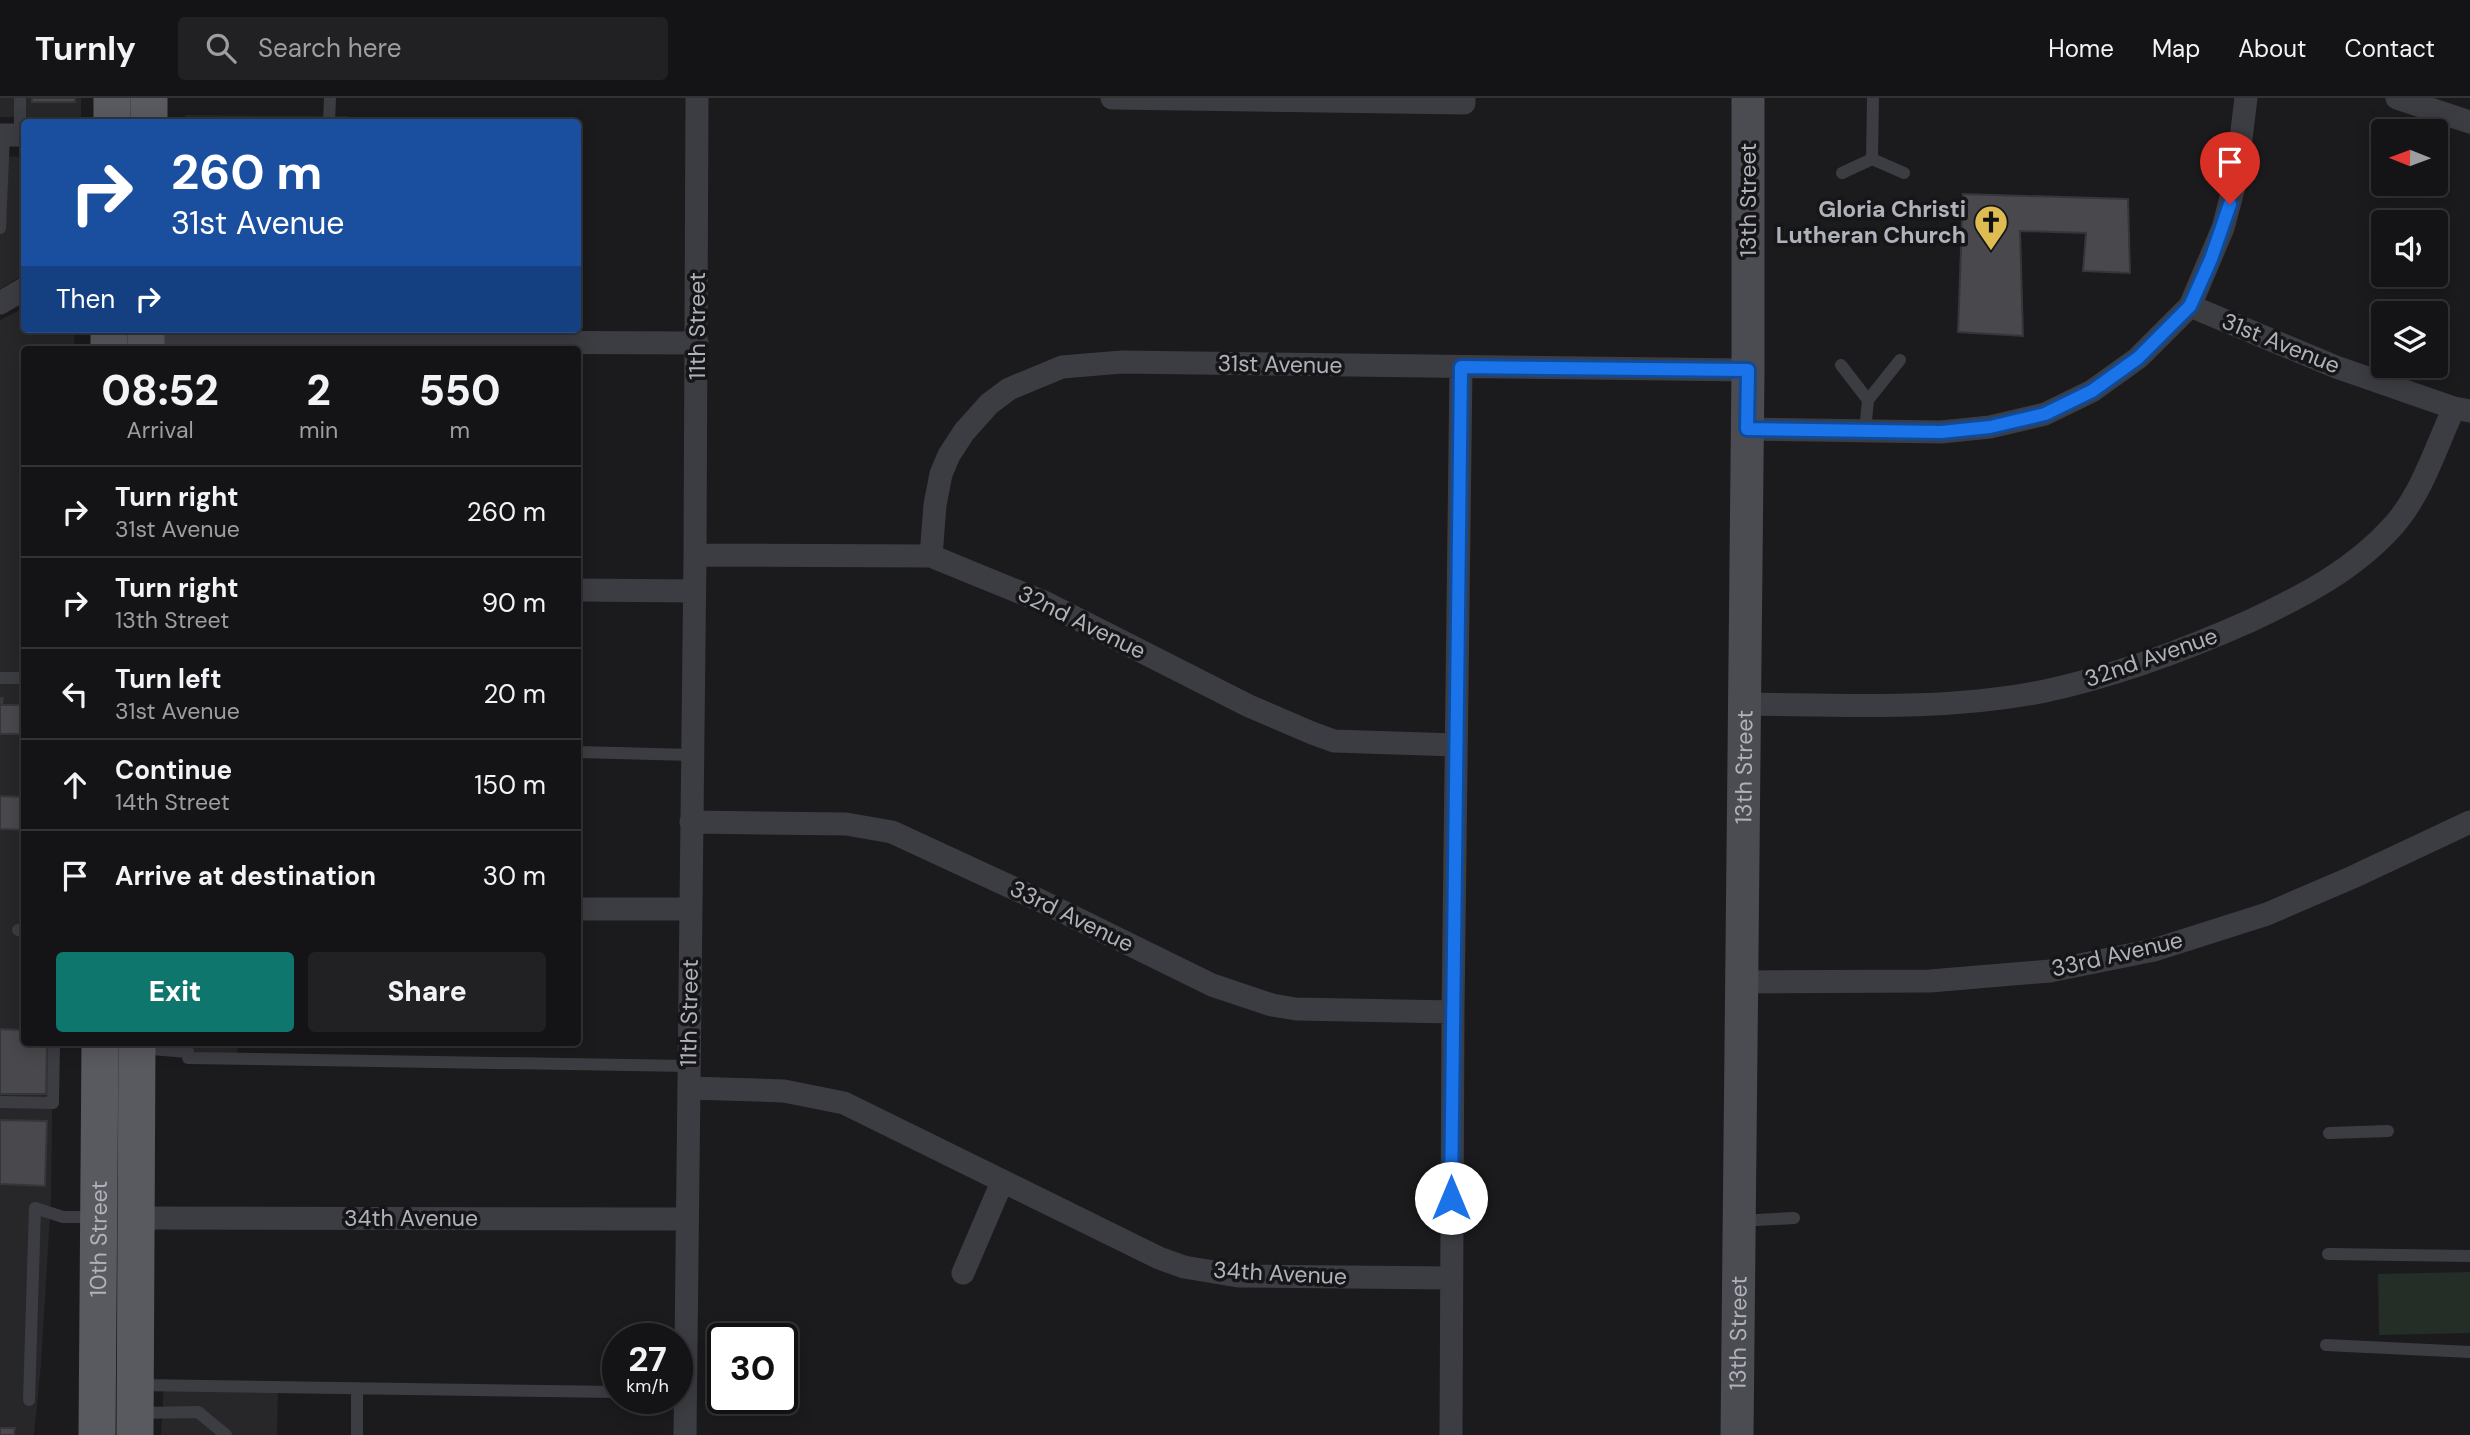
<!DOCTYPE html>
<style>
:root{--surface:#141416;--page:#212123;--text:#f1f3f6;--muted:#9d9ea1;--line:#333335;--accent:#0f766e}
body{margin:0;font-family:"DM Sans",sans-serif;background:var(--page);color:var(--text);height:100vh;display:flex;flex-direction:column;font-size:26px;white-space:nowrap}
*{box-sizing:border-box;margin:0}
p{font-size:23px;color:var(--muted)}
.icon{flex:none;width:38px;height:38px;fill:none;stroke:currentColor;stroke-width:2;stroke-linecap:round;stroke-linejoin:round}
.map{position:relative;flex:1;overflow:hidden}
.details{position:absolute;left:21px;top:248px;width:560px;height:700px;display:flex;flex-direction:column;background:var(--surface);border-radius:7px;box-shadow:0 4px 18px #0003,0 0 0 2px var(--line)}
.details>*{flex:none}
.hud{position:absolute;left:21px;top:21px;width:560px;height:214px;border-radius:7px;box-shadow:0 4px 18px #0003,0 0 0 2px var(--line);background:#1a4fa0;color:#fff;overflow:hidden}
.needle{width:46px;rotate:271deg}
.buttons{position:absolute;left:2371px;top:21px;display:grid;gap:14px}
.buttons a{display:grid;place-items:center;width:77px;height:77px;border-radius:7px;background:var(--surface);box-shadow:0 4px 18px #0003,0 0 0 2px var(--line);font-size:35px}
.speed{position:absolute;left:602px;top:1225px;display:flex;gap:14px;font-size:35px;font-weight:700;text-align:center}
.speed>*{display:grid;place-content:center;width:91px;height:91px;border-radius:50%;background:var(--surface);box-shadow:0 4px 18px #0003,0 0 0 2px var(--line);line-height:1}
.speed small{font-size:18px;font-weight:400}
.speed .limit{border:4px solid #111;border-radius:10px;background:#fff;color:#111}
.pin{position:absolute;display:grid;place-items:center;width:60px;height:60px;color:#fff;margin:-72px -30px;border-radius:50% 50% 50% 0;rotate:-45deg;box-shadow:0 0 7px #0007}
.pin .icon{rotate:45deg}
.me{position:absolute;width:77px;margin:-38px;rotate:0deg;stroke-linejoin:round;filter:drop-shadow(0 0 5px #0008)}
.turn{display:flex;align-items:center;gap:24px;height:147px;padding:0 35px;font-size:32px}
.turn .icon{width:91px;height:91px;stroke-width:2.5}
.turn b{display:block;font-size:49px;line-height:60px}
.then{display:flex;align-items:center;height:66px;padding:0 35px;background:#0003;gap:14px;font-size:26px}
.eta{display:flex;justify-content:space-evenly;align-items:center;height:119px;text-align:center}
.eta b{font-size:42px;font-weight:800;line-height:49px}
.action{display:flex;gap:14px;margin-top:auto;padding:14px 35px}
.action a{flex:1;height:80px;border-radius:7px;background:var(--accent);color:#fff;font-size:28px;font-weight:800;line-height:80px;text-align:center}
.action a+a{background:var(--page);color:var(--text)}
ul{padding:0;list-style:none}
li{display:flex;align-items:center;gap:21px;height:91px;padding:0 35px;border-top:2px solid var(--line)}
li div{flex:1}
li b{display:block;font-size:26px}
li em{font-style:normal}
header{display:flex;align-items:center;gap:42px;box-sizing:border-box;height:98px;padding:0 35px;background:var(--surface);border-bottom:2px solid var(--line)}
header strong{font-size:33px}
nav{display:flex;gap:38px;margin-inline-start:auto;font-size:24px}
.search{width:490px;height:63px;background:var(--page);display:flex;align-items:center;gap:18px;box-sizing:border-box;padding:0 24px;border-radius:7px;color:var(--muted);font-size:26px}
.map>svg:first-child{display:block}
.built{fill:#27272a}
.green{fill:#252d27}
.building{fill:#48484d;stroke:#363539;stroke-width:2}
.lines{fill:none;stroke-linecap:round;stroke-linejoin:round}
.lane{stroke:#3c3d42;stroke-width:12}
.street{stroke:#3c3d42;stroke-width:23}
.secondary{stroke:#4b4c51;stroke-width:33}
.primary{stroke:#595a60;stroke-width:37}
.route-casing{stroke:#114b97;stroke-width:18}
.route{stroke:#1a73e8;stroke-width:12}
.labels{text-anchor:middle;stroke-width:7;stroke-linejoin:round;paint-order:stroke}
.street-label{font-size:23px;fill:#afb2bb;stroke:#161618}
.poi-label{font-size:23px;font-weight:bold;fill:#afb2bb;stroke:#161618;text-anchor:end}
</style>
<header>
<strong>Turnly</strong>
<div class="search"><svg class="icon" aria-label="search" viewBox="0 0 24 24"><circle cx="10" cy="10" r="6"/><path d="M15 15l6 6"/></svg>Search here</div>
<nav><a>Home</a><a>Map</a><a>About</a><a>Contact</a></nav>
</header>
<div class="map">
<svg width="2470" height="1337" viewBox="0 0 2470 1337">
<rect width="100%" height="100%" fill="#1b1b1d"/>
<path class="built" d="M0,0h81v20l-81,-1z
M185,17l164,1 1,6h-166z
M0,58l24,1v117l-24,15z
M24,210v21h50v21h-50v693h29l-2,156 -10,165 -7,71h-34v-1115z
M164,945h74l-1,11 -72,-1z
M164,1286l114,2 -1,49h-116z"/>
<path class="green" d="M2470,1174v61l-91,2 -1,-61z"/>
<path class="building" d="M32,0h43v4h-43z
M1963,96l165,5 2,74 -47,-2 3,-38 -66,-2 3,105 -65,-4z
M0,600h3l-1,7h22v29h-24z
M0,698l24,1v33l-24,-1z
M0,931l24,1v13h23l-1,51h-46z
M0,1022l47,1 -2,65 -45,-2z
M0,1330h15l-1,7h-14z"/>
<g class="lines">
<path class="lane" d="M329,24l1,-24
M20,37v-37
M1872,61l32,14
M1842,75l30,-14 1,-61
M0,130l4,-93
M1841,267l27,35
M1865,333l3,-31 32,-40
M0,580h24
M578,654l114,3
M18,832h6
M139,950l49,4
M188,960l501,8
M0,1004l53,1 1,-60
M2329,1035l59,-2
M1739,1123l55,-3
M2328,1156l142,2
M2326,1247l144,7
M139,1287l479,7
M29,1302l6,-192 28,9h31
M139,1315l59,-1 28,23
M357,1337v-47"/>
<path class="street" d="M1112,0l352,5v-5
M2397,0l73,24
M0,37h24
M0,205l24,-14
M2190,208l146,61 118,41 16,3
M146,243l551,2
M1747,331l194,3 49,-5 55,-13 47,-23 46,-33 52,-52 33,-78 13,-49 10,-81
M695,457l236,1 115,47 203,103 63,27 22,8 122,4
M931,458l4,-51 6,-31 8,-19 15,-23 25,-28 20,-15 53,-22 60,-5 626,8
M578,492l116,1
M1744,606c100,1 202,7 301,-13 70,-15 140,-41 205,-70 53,-25 104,-51 144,-96 28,-32 42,-78 60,-117
M691,724l155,2 46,8 147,68 173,85 60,20 24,4 157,3
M578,811h113
M1741,884l189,-1 120,-10 104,-21 113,-36 86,-37 117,-55
M689,990l95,3 60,12 315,155 25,9 54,9 213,2
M134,1120l553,1
M963,1175l39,-91
M685,1337l10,-880 2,-457
M1451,1337l2,-423 8,-645"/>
<path class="secondary" id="s1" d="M1737,1337l11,-1065v-272"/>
<g class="primary">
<path d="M112,24v-24"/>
<path d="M149,24v-24"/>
<path d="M109,252v-21"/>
<path d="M146,252v-21"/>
<path id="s2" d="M97,1337l3,-392"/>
<path d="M135,1337l2,-392"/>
</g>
</g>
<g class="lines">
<g class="route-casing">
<path id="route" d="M1451,1100l10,-831 287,3 -1,59 194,3 49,-5 55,-13 47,-23 46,-33 52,-52 21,-47 19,-55"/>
</g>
<use href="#route" class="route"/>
</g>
<defs>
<g id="church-pin" transform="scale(1.75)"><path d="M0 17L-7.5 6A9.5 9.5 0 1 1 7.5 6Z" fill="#dfbc51" stroke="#161618"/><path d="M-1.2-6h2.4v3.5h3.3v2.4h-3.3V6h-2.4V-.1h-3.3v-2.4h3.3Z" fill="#111"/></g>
</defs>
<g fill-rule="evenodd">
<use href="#church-pin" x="1991" y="124"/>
</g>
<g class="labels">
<g class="street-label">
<text transform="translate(1748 102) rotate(-90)" y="8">13th Street</text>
<text transform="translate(697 228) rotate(-90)" y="8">11th Street</text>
<text transform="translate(2281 245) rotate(22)" y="8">31st Avenue</text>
<text transform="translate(1280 266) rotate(1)" y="8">31st Avenue</text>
<text transform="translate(1082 524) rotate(26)" y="8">32nd Avenue</text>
<text transform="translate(2151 559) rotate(-19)" y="8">32nd Avenue</text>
<text dy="8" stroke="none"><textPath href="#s1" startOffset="668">13th Street</textPath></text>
<text transform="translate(1072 818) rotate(26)" y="8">33rd Avenue</text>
<text transform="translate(2117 856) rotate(-13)" y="8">33rd Avenue</text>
<text transform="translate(689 915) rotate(-89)" y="8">11th Street</text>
<text x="411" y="1128">34th Avenue</text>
<text dy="8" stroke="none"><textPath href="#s2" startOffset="196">10th Street</textPath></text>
<text transform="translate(1280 1175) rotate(3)" y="8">34th Avenue</text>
<text dy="8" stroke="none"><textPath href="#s1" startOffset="102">13th Street</textPath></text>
</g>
<g class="poi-label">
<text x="1966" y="119">Gloria Christi<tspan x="1966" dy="26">Lutheran Church</tspan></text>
</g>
</g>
</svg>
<div class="buttons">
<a><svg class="needle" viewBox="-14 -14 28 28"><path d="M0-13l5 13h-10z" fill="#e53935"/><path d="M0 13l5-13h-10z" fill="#9d9ea1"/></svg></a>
<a><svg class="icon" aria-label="sound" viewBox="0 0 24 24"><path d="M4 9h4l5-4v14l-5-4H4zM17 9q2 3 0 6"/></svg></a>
<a><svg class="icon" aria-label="layers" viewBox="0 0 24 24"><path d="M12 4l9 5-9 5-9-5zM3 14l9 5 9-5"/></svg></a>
</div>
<div class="speed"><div>27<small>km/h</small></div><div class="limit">30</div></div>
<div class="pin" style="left:2230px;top:106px;background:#d93025"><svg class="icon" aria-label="arrive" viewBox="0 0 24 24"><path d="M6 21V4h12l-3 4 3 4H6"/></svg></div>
<svg class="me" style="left:1451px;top:1100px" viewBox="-20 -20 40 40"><circle r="19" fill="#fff"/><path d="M0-13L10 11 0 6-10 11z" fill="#1a73e8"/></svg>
<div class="hud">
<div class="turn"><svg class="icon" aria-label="right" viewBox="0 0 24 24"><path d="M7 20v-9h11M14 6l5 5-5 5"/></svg><div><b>260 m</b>31st Avenue</div></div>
<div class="then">Then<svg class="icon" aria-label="right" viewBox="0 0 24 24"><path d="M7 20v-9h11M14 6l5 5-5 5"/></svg></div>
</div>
<section class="details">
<div class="eta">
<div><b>08:52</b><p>Arrival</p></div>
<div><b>2</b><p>min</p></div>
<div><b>550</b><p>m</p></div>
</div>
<ul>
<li><svg class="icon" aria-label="right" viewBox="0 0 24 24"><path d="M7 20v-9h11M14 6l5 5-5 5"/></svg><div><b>Turn right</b><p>31st Avenue</p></div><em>260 m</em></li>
<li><svg class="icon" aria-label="right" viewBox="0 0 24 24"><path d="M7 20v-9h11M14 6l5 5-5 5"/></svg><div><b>Turn right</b><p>13th Street</p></div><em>90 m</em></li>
<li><svg class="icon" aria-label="left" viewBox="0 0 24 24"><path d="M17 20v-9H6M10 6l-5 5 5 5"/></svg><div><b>Turn left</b><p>31st Avenue</p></div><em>20 m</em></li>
<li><svg class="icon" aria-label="ahead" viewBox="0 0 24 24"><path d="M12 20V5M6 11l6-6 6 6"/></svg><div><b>Continue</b><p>14th Street</p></div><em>150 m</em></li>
<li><svg class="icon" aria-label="arrive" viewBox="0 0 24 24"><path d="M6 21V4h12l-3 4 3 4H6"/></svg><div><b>Arrive at destination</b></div><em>30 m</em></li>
</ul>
<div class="action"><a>Exit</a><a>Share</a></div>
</section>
</div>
